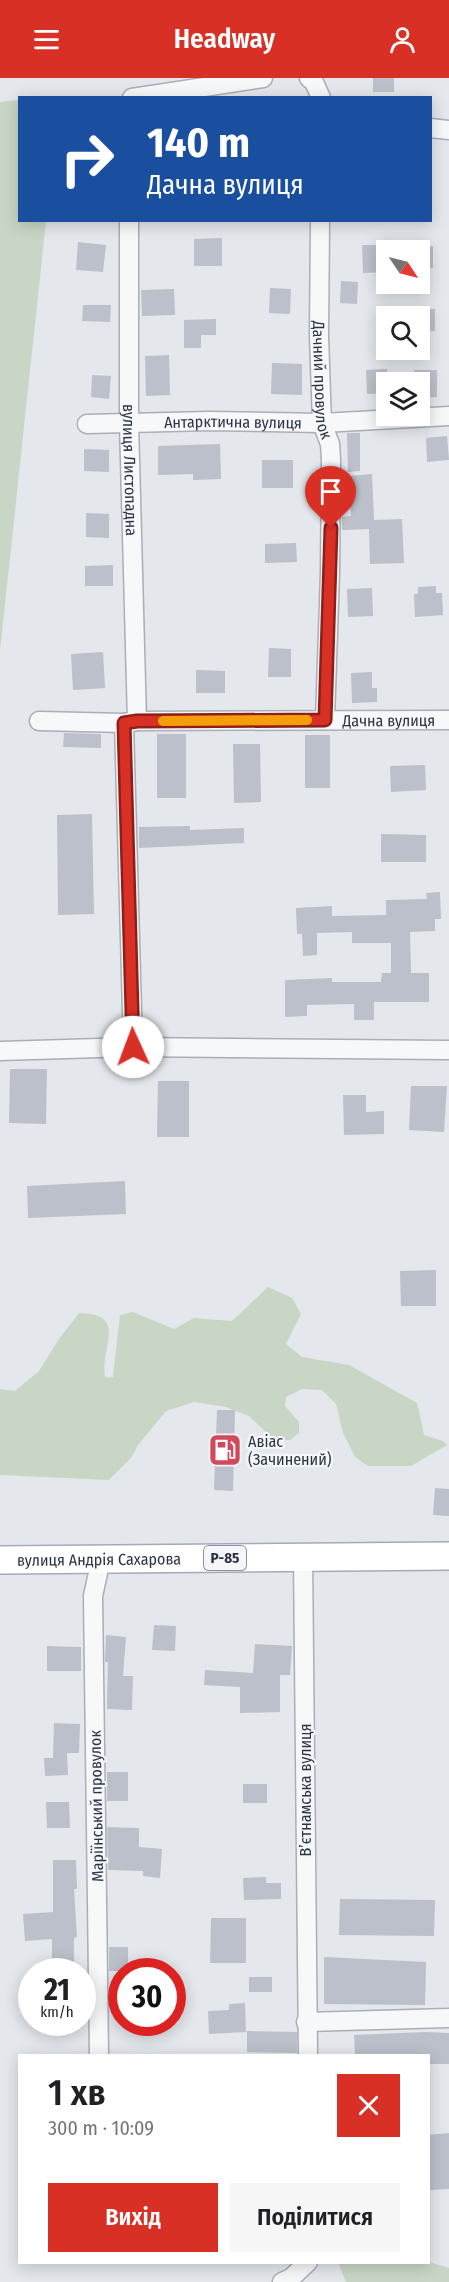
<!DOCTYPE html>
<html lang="uk">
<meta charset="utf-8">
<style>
:root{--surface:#fff;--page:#f6f6f6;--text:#202124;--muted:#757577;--accent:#d93025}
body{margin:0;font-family:"Fira Sans Condensed",sans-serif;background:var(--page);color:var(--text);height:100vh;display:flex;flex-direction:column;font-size:22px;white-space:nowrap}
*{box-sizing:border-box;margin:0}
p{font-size:20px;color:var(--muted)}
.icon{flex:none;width:33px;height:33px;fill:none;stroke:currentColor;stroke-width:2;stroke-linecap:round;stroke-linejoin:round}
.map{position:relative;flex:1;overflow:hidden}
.sheet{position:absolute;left:18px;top:1976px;width:412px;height:210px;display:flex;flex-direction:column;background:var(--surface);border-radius:0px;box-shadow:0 3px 15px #0003}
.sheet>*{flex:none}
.banner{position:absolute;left:18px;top:18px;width:414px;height:126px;border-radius:0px;box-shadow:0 3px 15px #0003;background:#1a4fa0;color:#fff;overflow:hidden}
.needle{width:39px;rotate:125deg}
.tools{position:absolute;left:376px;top:162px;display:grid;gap:12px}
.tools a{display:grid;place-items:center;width:54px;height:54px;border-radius:0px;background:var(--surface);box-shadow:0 3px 15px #0003;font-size:30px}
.speed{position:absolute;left:18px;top:1880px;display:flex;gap:12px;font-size:30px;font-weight:700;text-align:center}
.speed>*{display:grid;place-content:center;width:78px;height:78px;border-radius:50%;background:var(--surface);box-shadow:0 3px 15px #0003;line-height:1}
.speed small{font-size:15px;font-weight:400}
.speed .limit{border:9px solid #d22;background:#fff;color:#111}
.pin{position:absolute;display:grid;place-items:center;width:51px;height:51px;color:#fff;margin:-62px -26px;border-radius:50% 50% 50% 0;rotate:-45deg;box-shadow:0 0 6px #0007}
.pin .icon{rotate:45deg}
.me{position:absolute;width:66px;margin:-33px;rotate:358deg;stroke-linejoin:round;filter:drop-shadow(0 0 4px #0008)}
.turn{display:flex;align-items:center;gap:21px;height:126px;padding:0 30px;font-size:27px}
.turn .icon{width:78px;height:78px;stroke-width:2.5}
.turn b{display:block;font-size:42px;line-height:51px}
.round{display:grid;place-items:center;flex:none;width:63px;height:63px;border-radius:0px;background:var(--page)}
.headline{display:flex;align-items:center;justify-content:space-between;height:102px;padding:0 30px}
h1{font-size:36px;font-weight:600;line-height:45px}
.primary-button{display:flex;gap:12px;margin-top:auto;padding:12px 30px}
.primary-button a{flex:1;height:69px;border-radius:0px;background:var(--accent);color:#fff;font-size:24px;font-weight:600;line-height:69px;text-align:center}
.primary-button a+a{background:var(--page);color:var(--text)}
header{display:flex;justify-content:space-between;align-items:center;height:78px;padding:0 30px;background:var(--accent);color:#fff;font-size:27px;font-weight:600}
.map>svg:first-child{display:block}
.green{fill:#c9d6c5}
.building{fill:#bbc0ca}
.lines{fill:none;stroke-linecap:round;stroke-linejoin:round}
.minor-casing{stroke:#a9aeb7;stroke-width:21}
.primary-casing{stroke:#a3abb8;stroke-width:30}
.minor{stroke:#f7f8fa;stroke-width:18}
.primary{stroke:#fff;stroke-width:27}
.route-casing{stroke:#8d1f18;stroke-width:15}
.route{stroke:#d93025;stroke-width:10}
.slow{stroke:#f59e0b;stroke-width:10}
.labels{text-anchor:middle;stroke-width:4.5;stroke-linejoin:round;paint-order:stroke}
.shield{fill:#f4f6f9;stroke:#676e7b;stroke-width:1.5}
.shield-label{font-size:15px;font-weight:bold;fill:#2b3445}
.street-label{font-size:16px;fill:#2b3445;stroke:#f4f6f9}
.poi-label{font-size:16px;fill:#2b3445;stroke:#f4f6f9;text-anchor:start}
</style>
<header><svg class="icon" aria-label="menu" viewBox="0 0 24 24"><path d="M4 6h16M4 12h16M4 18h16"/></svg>Headway<svg class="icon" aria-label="person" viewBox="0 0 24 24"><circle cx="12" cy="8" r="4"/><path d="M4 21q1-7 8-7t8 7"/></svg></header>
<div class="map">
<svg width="449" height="2204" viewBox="0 0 449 2204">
<rect width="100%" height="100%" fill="#e4e7ec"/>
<path class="green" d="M19,22l1,120 26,1 -46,430v-549z
M268,1209l24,11 9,16 -15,30 16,13 47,8 68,38 7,32 19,6 4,4 -36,21h-43l-13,-9 -12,-24 -7,-29 -14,-14 -20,-1 -16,8 -1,9 14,16v11l-9,7h-16l-25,-24 -23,-9 -32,-5 -28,9 -28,34 -7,13 -22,22 -109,-5v-86l15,2 24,-20 20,-32 20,-26c50,1 21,33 26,64h8l7,-62 13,-3 41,17 20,-11 38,3z
M338,2184h91l20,6v14h-103z"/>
<path class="building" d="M373,0h21v14h-21z
M222,160v28h-28v-27z
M78,164l28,3 -3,27 -27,-2z
M362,167h24l1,27 -24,1z
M420,168h13v22h-13z
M341,203l17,1 -1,22 -17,-1z
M270,210l21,1 -1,25 -21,-1z
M174,211l1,26 -33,1 -1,-26z
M83,227h28l-1,17 -28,-1z
M420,231h15v22h-15z
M216,241v16h-15v13h-17v-28z
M169,277l1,40 -24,1 -1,-40z
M272,285l30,1v31l-31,-1z
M387,291v24l-20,1 -1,-24z
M414,292h23v27l-17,1v-16h-5z
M92,297l19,1 -2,23 -18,-2z
M347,355h13v38l-12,1z
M447,358l2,24 -22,2 -1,-24z
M220,366l1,35 -28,1v-6l-35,1v-29z
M84,371l25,1v22l-25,-1z
M262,382h31v28h-31z
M372,396l2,46 28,-1 2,44 -34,1 -1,-35 -27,1v-13l9,-1 -2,-40z
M86,435l23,1v24l-23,-1z
M296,465l1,19 -32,1v-19z
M113,487v21h-28v-20z
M436,508v7h6l1,22 -28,2 -1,-23h4v-7z
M372,510l1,28 -25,1 -1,-28z
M269,570l22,1v28h-23z
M103,574l2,36 -32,2 -2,-36z
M196,592l29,1v22h-29z
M372,594v16h5v14l-25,1 -1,-30z
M64,655l37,1v14l-38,-1z
M157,656h29v64h-29z
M305,657h25v53h-25z
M233,666h27l1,58 -27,1z
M425,687l1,25 -35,2 -1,-26z
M92,736l2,100 -36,1 -1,-100z
M190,748v4l54,-2v15l-105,5v-21z
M381,756l45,1v27h-45z
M440,814l1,27h-6v12l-25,1 1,41h18v29h-55v18h-20v-16l-47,1v11l-22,1v-37l47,-2v4h49l1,-9h9v-30h-39v-11l-35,1v22l-14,1 -1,-22h-5l-1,-26 36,-2v10l54,-1v-15l41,-1 -1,-6z
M10,991h37l-1,55 -37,-1z
M158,1003h31v56h-32z
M411,1008h36l-3,46 -35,-2z
M343,1017h23v17l18,-1v23l-40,1z
M125,1103l1,33 -98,4 -1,-32z
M436,1192v36h-35l-1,-35z
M217,1332h18l-2,81 -19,-1z
M435,1410l14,1v27l-16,-1z
M154,1547l22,1 -1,25 -23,-1z
M106,1557l20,2 -3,39h10l-1,34 -25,-1 1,-47h-3z
M255,1566l37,2 -2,29h-10v37l-40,1v-26l-36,-2 1,-15 48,3z
M47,1568l34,1v24h-34z
M54,1645l26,1 -1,29h-12l1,22 -23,1 -1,-18h9z
M107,1694h21v29h-21z
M243,1706h24v19h-24z
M46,1724h23l1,26h-23z
M107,1749l32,1v19l23,2 -2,29 -17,-2v-5l-35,-1z
M53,1782h23l1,29h-3l3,48 -3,1v33h-22v-32l-27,2 -2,-27 30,-2z
M266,1799v6h15v16l-37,1 -1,-22z
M340,1821l95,1 -1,36 -95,-1z
M211,1840h35v45h-36z
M109,1869h19v24h-19z
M324,1879l102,5 -1,43 -101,-1z
M249,1899h23v15h-23z
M245,1925l1,29 -37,2 -1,-23 21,-1v-6z
M247,1953l50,1v21l-50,-1z
M425,1954l24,1v31h-20v-9h-74l-1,-20z
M449,2055v56l-20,1v-55z"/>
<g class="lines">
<g class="minor-casing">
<g id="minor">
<path d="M309,0l5,4 7,16"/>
<path d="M132,20l131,-20"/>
<path d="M430,50l19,2"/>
<path id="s1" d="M129,142v203l8,298"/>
<path id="s2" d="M320,142l-1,116 3,87 8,21 1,16 -1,113 -5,147"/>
<path id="s3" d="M87,346l123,-3 112,2 127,-7"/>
<path id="s4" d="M39,643l85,2 13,-2 312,-1"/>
<path d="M124,645l9,324"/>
<path d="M0,973l133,-4 316,3"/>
<path d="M303,1479l5,498"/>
<path d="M306,1944l143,-4"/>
<path d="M99,1977l-6,-459 8,-37"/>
<path d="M282,2204l9,-4 17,-16"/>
</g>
</g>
<g class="primary-casing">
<g id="primary">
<path id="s5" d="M0,1482l449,-4"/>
</g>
</g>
<use href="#minor" class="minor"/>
<use href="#primary" class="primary"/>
</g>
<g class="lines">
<g class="route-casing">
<path id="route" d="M133,969l-9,-324 13,-2 188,-1 6,-192"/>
</g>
<use href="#route" class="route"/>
<path class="slow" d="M163,643l144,-1"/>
</g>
<defs>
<g id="fuel-square" transform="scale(1.725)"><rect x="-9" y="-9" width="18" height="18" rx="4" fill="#d1495b" stroke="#f4f6f9"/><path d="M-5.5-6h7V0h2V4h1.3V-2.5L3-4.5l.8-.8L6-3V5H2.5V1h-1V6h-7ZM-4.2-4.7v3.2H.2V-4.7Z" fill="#fff"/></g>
</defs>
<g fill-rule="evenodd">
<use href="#fuel-square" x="225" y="1372"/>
</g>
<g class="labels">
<rect class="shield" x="204" y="1468" width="42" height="24" rx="4.5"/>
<g class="shield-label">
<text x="225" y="1485">Р-85</text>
</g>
<g class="street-label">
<text dy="6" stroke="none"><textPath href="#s2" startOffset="160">Дачний провулок</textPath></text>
<text dy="6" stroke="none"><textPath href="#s3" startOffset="146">Антарктична вулиця</textPath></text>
<text dy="6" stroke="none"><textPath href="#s1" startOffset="250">вулиця Листопадна</textPath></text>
<text dy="6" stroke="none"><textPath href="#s4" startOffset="350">Дачна вулиця</textPath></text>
<text dy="6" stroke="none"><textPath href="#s5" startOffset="99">вулиця Андрія Сахарова</textPath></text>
<text transform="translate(305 1712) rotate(-90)" y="6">Вʼєтнамська вулиця</text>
<text transform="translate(96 1728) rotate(-91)" y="6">Маріїнський провулок</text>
</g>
<g class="poi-label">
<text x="248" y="1369">Авіас<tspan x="248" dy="18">(Зачинений)</tspan></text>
</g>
</g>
</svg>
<div class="tools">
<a><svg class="needle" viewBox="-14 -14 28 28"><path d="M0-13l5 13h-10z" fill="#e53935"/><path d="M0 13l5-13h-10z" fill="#757577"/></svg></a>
<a><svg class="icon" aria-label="search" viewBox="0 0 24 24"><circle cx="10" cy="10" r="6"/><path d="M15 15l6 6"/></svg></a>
<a><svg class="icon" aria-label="layers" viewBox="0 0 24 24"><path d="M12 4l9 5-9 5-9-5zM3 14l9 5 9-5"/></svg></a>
</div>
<div class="speed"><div>21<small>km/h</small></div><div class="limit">30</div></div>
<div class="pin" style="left:331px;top:450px;background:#d93025"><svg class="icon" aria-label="arrive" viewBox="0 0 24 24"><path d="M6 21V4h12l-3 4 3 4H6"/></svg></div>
<svg class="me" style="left:133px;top:969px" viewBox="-20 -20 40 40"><circle r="19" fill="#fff"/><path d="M0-13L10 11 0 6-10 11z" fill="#d93025"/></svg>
<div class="banner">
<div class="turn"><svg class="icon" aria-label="right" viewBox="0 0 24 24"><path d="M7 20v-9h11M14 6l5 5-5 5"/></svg><div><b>140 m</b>Дачна вулиця</div></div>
</div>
<section class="sheet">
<div class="headline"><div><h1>1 хв</h1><p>300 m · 10:09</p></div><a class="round" style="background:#d93025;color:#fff"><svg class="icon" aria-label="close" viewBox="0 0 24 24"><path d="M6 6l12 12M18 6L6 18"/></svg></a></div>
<div class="primary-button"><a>Вихід</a><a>Поділитися</a></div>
</section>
</div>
